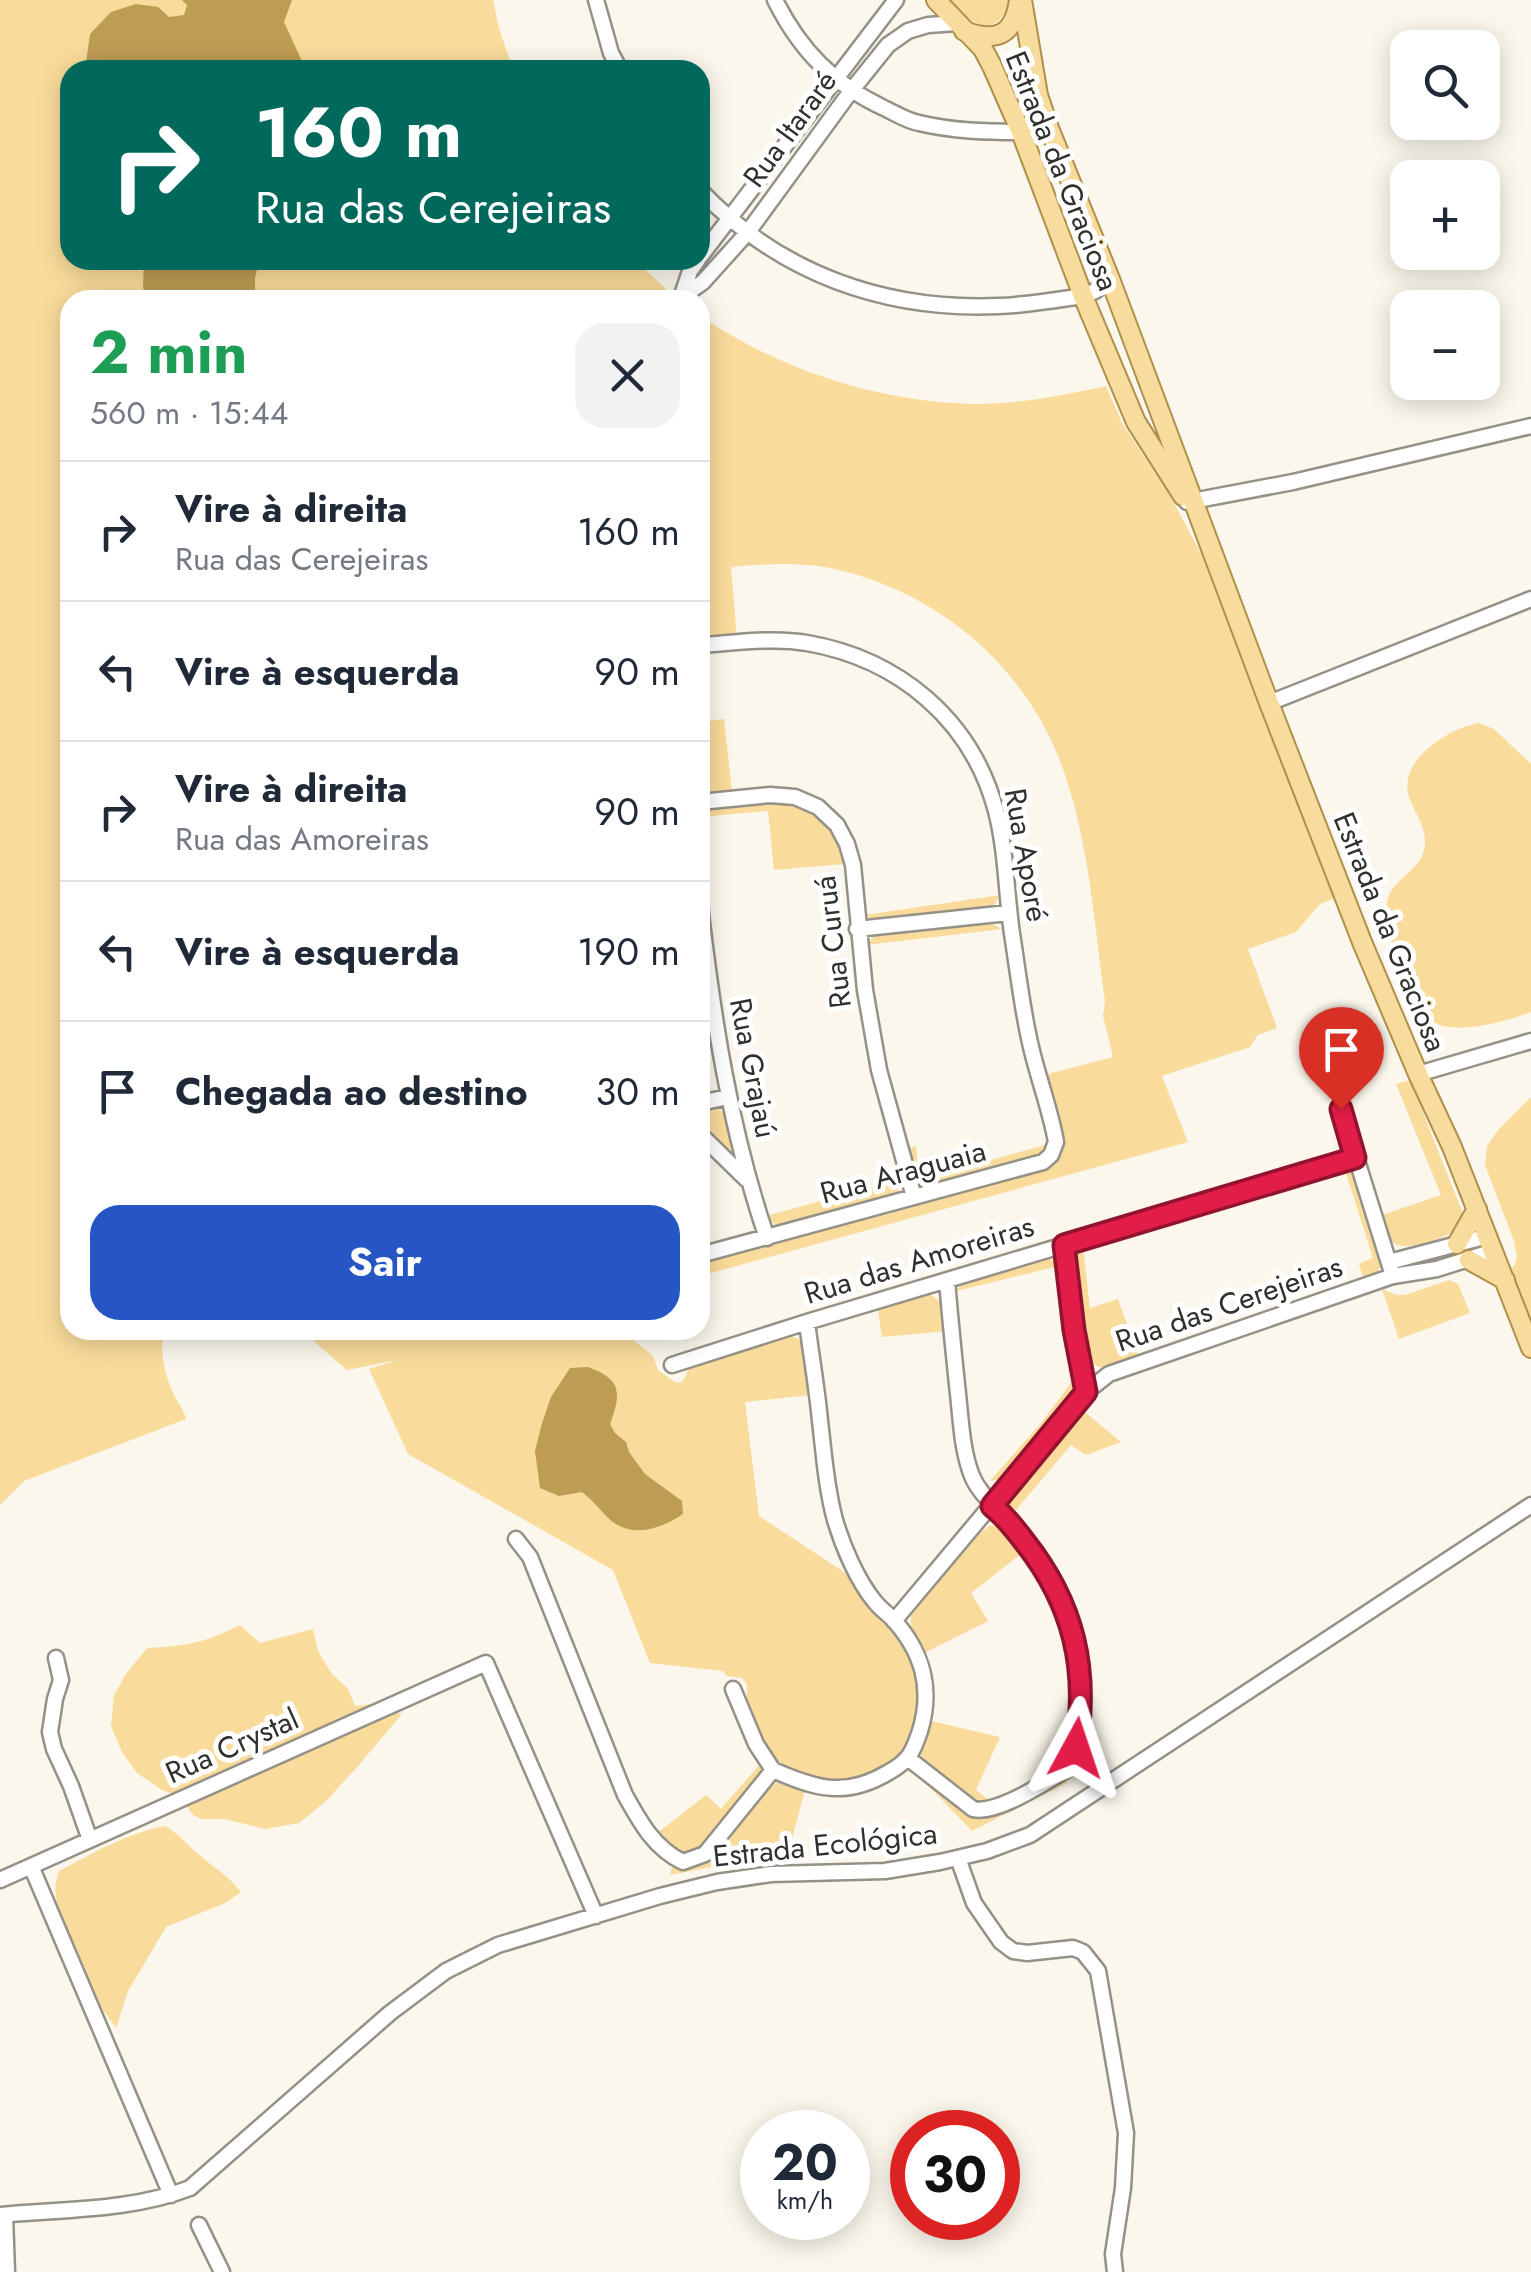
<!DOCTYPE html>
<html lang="pt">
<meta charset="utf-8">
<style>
:root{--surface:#fff;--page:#f2f2f3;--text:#1f2937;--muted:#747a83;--line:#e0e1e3;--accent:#2556c3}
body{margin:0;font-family:Jost,sans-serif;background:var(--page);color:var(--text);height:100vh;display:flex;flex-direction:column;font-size:38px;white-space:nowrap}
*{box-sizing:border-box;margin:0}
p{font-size:32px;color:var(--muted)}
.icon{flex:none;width:55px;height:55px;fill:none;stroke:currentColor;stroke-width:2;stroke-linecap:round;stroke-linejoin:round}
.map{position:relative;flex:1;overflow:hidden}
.side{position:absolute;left:60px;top:290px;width:650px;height:1050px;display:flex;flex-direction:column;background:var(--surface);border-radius:30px;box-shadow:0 5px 25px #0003}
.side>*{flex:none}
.hud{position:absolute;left:60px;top:60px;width:650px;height:210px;border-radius:30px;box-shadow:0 5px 25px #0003;background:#00695c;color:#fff;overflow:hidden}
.controls{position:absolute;left:1390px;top:30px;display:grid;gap:20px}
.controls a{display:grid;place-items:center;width:110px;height:110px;border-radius:20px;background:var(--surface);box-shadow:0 5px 25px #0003;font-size:50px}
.speed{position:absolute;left:740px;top:2110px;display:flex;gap:20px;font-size:50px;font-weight:700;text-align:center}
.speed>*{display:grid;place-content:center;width:130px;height:130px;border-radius:50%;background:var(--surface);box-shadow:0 5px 25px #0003;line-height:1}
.speed small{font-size:25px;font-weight:400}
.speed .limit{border:15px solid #d22;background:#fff;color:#111}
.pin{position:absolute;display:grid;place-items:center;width:85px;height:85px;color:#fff;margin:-102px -42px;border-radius:50% 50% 50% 0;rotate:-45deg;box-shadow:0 0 10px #0007}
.pin .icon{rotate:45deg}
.me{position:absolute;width:110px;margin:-55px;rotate:5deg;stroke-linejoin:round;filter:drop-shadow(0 0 8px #0008)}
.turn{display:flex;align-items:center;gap:35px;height:210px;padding:0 30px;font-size:45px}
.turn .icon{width:130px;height:130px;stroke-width:2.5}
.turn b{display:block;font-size:70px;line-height:85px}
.round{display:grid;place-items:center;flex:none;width:105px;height:105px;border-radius:30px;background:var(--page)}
.headline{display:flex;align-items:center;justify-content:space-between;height:170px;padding:0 30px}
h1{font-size:60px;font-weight:700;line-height:75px;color:#1e9e55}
.button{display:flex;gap:20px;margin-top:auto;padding:20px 30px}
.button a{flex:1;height:115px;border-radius:30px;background:var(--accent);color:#fff;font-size:40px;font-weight:700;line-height:115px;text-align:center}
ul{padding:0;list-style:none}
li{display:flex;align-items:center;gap:30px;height:140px;padding:0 30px;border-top:2px solid var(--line)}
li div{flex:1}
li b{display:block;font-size:38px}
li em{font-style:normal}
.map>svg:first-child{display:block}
.green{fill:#f9db9b}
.water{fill:#bd9c53}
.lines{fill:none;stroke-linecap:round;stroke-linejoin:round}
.minor-casing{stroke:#959187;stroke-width:19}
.major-casing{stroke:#ae904c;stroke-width:22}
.minor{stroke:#fff;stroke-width:14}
.major{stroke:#f7dc9e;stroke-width:18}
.route-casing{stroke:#92132f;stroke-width:25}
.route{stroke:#e11d48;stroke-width:18}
.labels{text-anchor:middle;stroke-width:10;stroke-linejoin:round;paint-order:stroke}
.street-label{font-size:30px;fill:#32302c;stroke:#fff}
</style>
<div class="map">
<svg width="1531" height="2272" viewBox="0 0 1531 2272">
<rect width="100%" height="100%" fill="#fcf7ec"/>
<path class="green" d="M0,0h493l6,28 14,42h-443v190h565l31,29 -6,11h-590v1030h94c-5,22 1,47 11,67 4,8 9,13 11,22l-162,62 -24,24z
M948,0h62c-12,42 -42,24 -62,0z
M700,316c74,50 164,81 253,87 51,4 103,-6 153,-17l16,37 48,73 39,72 128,329 -17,7 -24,28 -48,17 29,79 -19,7 -8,12 -88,29 26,66 -488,134v-14l346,-95 6,-5 -8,-87 69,-18 -10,-41 2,-15c-11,-79 -16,-164 -45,-240 -38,-99 -127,-172 -230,-193 -33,-6 -66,-4 -99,-1l6,71c-8,0 -18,2 -25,-3 -18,-12 -12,-46 -12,-65l3,-1 -3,-9z
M724,719l8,73 -19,1 -13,-5v-66z
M1479,723l15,6 37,35v248c-24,9 -66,21 -91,13 -9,-3 -14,-9 -19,-16 -14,-30 -51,-94 -27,-122 12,-14 30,-23 31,-43 1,-20 -13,-34 -17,-51 -7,-35 42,-65 71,-70z
M771,799c42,6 65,22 74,65l-71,6 -6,-59 -67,6 6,-8 8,-4z
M1000,895l-5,9 -6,4 -114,13 -10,-6z
M987,921l15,8 -135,16 8,-10 9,-2z
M1410,1080l54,136c-3,7 -3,9 -8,14 -11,8 -49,21 -61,14 -8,-6 -10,-20 -13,-29l59,-20 -45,-111z
M1531,1097v250l-27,-72 11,-10 2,-8 -3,-16 -29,-76 2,-19 11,-16z
M715,1107c17,7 18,31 22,48l-2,3 -35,-30v-18z
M1049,1144l-9,13 -108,29c-19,-4 -21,-19 -26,-36l10,-4 2,21 7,11z
M1345,1170l11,7 27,85 -7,12 -12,7 -5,-17 14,-6z
M902,1179l-1,8 -8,10 -112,29 -8,-3 -7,-7z
M1083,1246l7,62 28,-9 21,59 -35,11 -16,-7 -4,-6 -12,-88 3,-15z
M1045,1257l9,4 5,5 -103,25 8,-10z
M1449,1280l9,4 12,29 -71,26 -17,-50 15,6h8z
M926,1293c18,6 18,20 21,38l-65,6 -5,-32z
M301,1330h320l32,26 5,14c15,9 24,26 31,-5l99,-30 11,4 6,8 6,48 -66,7 14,114 94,62 15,22 32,38 15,23 7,33 -10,46 -18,21 -16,10 -31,12 -36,-3 -30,-17 -16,-14 -18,-44v-20l-5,-7 -15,-2 -4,-5 -73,-8 -37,-93 -205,-116 -39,-85 28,-9 -50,10z
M1074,1379l1,12 -2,9 -68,79 -15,2 52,-59z
M1081,1409l40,33 -35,13 -15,-10 -60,71 -2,-17z
M991,1525l15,2 20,23 -55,43 17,28 -64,32 -13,-23v-15l64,-79z
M240,1625l20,18 53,-14 5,22 13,22 17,16 7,17 16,-2 31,10 -44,52 -32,35 -27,22 -34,6 -40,-10h-24l-8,-4 -13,-18 -18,-7 -25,-17 -15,-21 -11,-26 3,-31 12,-21 21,-26c40,-2 57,-5 93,-23z
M931,1721l69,16 -24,53 16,13h-16l-54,-45 -2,-12z
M761,1763l1,8 -4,8 -57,70 -15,5 -12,-2 -18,-18 50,-39 15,14z
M914,1771l56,43 94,-36 3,5 -95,48z
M778,1782l9,1 18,7 -18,68 -60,6 -57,11 3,-12 16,1 77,-75z
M165,1826c14,8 21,17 32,27 17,15 30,21 44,39l-16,11 -59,24 -38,64 -12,37c-8,-11 -17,-23 -23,-35 -6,-15 -10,-31 -17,-46 -12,-24 -28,-49 -17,-76 33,-17 70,-39 106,-45z"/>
<path class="water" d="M182,0h110l-8,22 22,48h-221l5,-36 21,-22 25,-8 22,3 11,10 15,-2 3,-10z
M144,260h115l-4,19v21h-109l-3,-13z
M588,1367c33,12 34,25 22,57l5,9 11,9 3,10 16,22 37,27 1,13c-24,16 -54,26 -77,2 -8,-9 -14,-16 -24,-24l-23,4 -19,-8 -5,-37 7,-28 9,-26 19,-29z"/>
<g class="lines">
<g class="minor-casing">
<path id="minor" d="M596,0l15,53 9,17
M775,0c25,50 58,84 109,108 11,5 23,13 35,15 34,8 67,9 102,9
M700,190c80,84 185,121 299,116 28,-1 57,-6 84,-10l12,-5 15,-12
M700,257l196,-257
M682,295l8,-24 8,-11
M678,300l25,-18 45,-50 103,-141 37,-46 20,-14 20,-6 29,-2
M1187,502l106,-20 238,-56
M700,645c34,-2 73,-8 107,-2 92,16 165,77 189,168 11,42 10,87 17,129 5,33 9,66 16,98 7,35 21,69 27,104l-5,13 -8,7 -343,93
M1269,703l262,-104
M700,802l70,-7 25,2 23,10 19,18 10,19 6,21 12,125 14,80 35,127
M700,905c13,113 30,225 67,333
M857,929l151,-16
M1418,1074l113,-33
M700,1103l28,-6
M1341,1109l52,167
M700,1134l46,45
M1064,1245l10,85 12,62
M1389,1262l99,-26
M672,1365l135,-43 548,-164
M516,1539l14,18 95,238c15,27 29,53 58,67l22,-8 68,-84c43,19 73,28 116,2 20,-11 24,-20 31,-41 13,-43 3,-79 -28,-113 -6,-5 -12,-10 -17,-16 -18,-22 -32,-55 -40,-82 -9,-33 -11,-66 -15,-99 -3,-33 -9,-66 -13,-99
M894,1621l192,-229 23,-18 284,-98 44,-7 57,-18
M56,1658l5,22 -6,19 -5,33 4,17 17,37 19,54
M733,1689l23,55 17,26
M909,1759l64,50c24,6 72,-27 95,-40 28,-79 8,-163 -44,-228 -6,-8 -12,-17 -19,-24 -12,-13 -26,-24 -33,-41 -10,-25 -11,-55 -14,-82 -4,-38 -8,-76 -11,-114
M958,1858l16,45 27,39 12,9 14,2 46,-5 10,4 15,19 28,162 -3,55 -10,66 2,18
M31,1866l140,329
M0,1880l486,-217 110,253
M0,2215c63,-6 131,-4 190,-27l200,-175 56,-42 52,-26 162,-49 57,-14 54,-8 114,-3 55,-9 47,-11 43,-16 501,-330
M5,2215l2,57
M199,2225l23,47"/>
</g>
<g class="major-casing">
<path id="major" d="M936,0l47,49 9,17 29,66 62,164 53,126 47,74
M1022,0l16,95 11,33 61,151 159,424 93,239 56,132 34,73 79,201
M964,31c33,12 50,4 55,-31
M1457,1244l20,-35
M1469,1260l36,20"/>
</g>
<use href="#minor" class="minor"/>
<use href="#major" class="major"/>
</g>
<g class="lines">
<g class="route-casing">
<path id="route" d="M1076,1748c13,-79 -2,-144 -52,-207 -10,-13 -19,-25 -32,-35l94,-114 -12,-62 -10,-85 291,-87 -14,-49"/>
</g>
<use href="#route" class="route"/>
</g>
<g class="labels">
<g class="street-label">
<text transform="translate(790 129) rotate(-54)" y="10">Rua Itararé</text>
<text transform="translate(1062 171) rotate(68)" y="10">Estrada da Graciosa</text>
<text transform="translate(1026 855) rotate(80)" y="10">Rua Aporé</text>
<text transform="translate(1390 932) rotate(68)" y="10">Estrada da Graciosa</text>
<text transform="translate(833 942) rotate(-97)" y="10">Rua Curuá</text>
<text transform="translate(753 1068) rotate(79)" y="10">Rua Grajaú</text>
<text transform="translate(903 1172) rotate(-15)" y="10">Rua Araguaia</text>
<text transform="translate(919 1260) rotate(-17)" y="10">Rua das Amoreiras</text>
<text transform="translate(1229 1304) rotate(-19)" y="10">Rua das Cerejeiras</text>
<text transform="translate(232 1746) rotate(-24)" y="10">Rua Crystal</text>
<text transform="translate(825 1845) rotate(-6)" y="10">Estrada Ecológica</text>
</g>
</g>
</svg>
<div class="controls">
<a><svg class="icon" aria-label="search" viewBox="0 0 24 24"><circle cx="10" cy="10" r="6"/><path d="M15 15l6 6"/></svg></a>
<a>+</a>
<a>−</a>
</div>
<div class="speed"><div>20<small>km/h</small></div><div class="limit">30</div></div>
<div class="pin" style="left:1341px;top:1109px;background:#d93025"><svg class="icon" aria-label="arrive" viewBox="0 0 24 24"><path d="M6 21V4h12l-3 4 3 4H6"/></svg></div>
<svg class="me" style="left:1076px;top:1748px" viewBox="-20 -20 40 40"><path d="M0-17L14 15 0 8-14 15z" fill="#e11d48" stroke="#fff" stroke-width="4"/></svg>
<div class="hud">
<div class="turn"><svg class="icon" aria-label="right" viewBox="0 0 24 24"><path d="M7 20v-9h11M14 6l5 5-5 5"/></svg><div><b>160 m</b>Rua das Cerejeiras</div></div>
</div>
<section class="side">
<div class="headline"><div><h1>2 min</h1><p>560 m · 15:44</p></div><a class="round"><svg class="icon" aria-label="close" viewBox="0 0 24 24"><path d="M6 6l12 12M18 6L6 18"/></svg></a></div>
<ul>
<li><svg class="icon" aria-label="right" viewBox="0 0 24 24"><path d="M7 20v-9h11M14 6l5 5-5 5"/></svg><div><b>Vire à direita</b><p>Rua das Cerejeiras</p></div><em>160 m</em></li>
<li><svg class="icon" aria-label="left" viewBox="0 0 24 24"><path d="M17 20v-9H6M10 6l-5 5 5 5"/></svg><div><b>Vire à esquerda</b></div><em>90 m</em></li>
<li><svg class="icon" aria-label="right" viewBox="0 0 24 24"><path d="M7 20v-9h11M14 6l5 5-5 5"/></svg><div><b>Vire à direita</b><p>Rua das Amoreiras</p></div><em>90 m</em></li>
<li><svg class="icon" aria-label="left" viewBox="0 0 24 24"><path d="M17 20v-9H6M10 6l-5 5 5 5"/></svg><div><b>Vire à esquerda</b></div><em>190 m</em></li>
<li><svg class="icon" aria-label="arrive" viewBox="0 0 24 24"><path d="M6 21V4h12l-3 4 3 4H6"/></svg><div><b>Chegada ao destino</b></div><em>30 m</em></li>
</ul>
<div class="button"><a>Sair</a></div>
</section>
</div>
